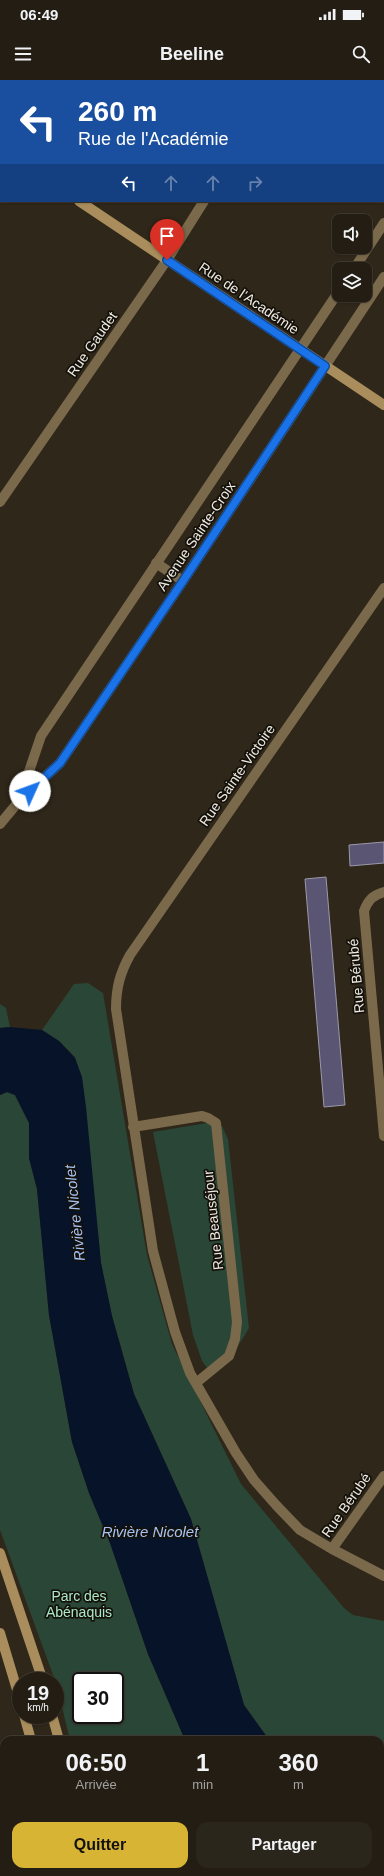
<!DOCTYPE html>
<html lang="fr">
<meta charset="utf-8">
<style>
:root{--surface:#231d13;--page:#2b261c;--text:#f1f3f6;--muted:#a3a2a0;--line:#403b33;--accent:#d8b434}
body{margin:0;font-family:Helvetica,sans-serif;background:var(--page);color:var(--text);height:100vh;display:flex;flex-direction:column;font-size:15px;white-space:nowrap}
*{box-sizing:border-box;margin:0}
p{font-size:13px;color:var(--muted)}
.icon{flex:none;width:22px;height:22px;fill:none;stroke:currentColor;stroke-width:2;stroke-linecap:round;stroke-linejoin:round}
.map{position:relative;flex:1;overflow:hidden}
.drawer{position:absolute;left:0px;top:1656px;width:384px;height:140px;display:flex;flex-direction:column;background:var(--surface);border-radius:12px 12px 0 0;box-shadow:0 1px 3px #0004,0 0 0 1px var(--line)}
.drawer>*{flex:none}
.hud{position:absolute;left:0px;top:0px;width:384px;height:122px;box-shadow:0 1px 3px #0004,0 0 0 1px var(--line);background:#1a4fa0;color:#fff;overflow:hidden}
.tools{position:absolute;left:332px;top:134px;display:grid;gap:8px}
.tools a{display:grid;place-items:center;width:40px;height:40px;border-radius:8px;background:var(--surface);box-shadow:0 1px 3px #0004,0 0 0 1px var(--line);font-size:20px}
.speed{position:absolute;left:12px;top:1592px;display:flex;gap:8px;font-size:20px;font-weight:700;text-align:center}
.speed>*{display:grid;place-content:center;width:52px;height:52px;border-radius:50%;background:var(--surface);box-shadow:0 1px 3px #0004,0 0 0 1px var(--line);line-height:1}
.speed small{font-size:10px;font-weight:400}
.speed .limit{border:2px solid #111;border-radius:6px;background:#fff;color:#111}
.pin{position:absolute;display:grid;place-items:center;width:34px;height:34px;color:#fff;margin:-41px -17px;border-radius:50% 50% 50% 0;rotate:-45deg;box-shadow:0 0 4px #0007}
.pin .icon{rotate:45deg}
.me{position:absolute;width:44px;margin:-22px;rotate:47deg;stroke-linejoin:round;filter:drop-shadow(0 0 3px #0008)}
.turn{display:flex;align-items:center;gap:14px;height:84px;padding:0 12px;font-size:18px}
.turn .icon{width:52px;height:52px;stroke-width:2.5}
.turn b{display:block;font-size:28px;line-height:34px}
.lanes{display:flex;align-items:center;height:38px;padding:0 12px;background:#0003;justify-content:center;gap:20px;direction:ltr}
.lanes .off{opacity:.35}
.eta{display:flex;justify-content:space-evenly;align-items:center;height:68px;text-align:center}
.eta b{font-size:24px;font-weight:800;line-height:28px}
.cta{display:flex;gap:8px;margin-top:auto;padding:8px 12px}
.cta a{flex:1;height:46px;border-radius:12px;background:var(--accent);color:#111;font-size:16px;font-weight:800;line-height:46px;text-align:center}
.cta a+a{background:var(--page);color:var(--text)}
.status{display:flex;justify-content:space-between;align-items:center;height:28px;padding:0 20px;background:var(--surface);direction:ltr}
.status svg{height:11px;fill:currentColor}
header{display:flex;justify-content:space-between;align-items:center;height:52px;padding:0 12px;background:var(--surface);font-size:18px;font-weight:800}
.map>svg:first-child{display:block}
.green{fill:#2a4637;fill-rule:evenodd}
.water{fill:#071329}
.building{fill:#5a5573;stroke:#9c99ab}
.lines{fill:none;stroke-linecap:round;stroke-linejoin:round}
.street{stroke:#7a694b;stroke-width:10}
.secondary{stroke:#a98d5c;stroke-width:10}
.route-casing{stroke:#114b97;stroke-width:10}
.route{stroke:#1a73e8;stroke-width:7}
.labels{text-anchor:middle;stroke-width:3.5;stroke-linejoin:round;paint-order:stroke}
.street-label{font-size:14px;fill:#efeae1;stroke:#14110b}
.park-label{font-size:14px;fill:#abeac7;stroke:#14110b}
.water-label{font-size:15px;font-style:italic;fill:#a5c3f5;stroke:#14110b}
</style>
<div class="status"><b>06:49</b><svg viewBox="0 0 49 12"><path d="M0 12V9h3v3zM5 12V6h3v6zM10 12V3h3v9zM15 12V0h3v12zM26 1h20v11H26zM47 4h2v5h-2z"/></svg></div>
<header><svg class="icon" aria-label="menu" viewBox="0 0 24 24"><path d="M4 6h16M4 12h16M4 18h16"/></svg>Beeline<svg class="icon" aria-label="search" viewBox="0 0 24 24"><circle cx="10" cy="10" r="6"/><path d="M15 15l6 6"/></svg></header>
<div class="map">
<svg width="384" height="1796" viewBox="0 0 384 1796">
<rect width="100%" height="100%" fill="#2f2719"/>
<path class="green" d="M88,903l15,10 44,262 25,89 69,140 103,124 9,7 31,6v139l-4,1v-21h-108l-5,-3 -23,-32 -53,-186 -57,-125 -22,-78 -11,-53 -20,-186 -6,-20 -16,-16 -17,-11 32,-46z
M0,924l6,4 4,19 -10,1z
M7,1012l8,3 14,28v35l8,31 12,126 23,127 17,51 21,50 38,111 37,86h-115l-14,-57 -56,-153v-435zM81,1601h34v34h-34z
M213,1042l9,4 6,13 21,189c-8,14 -24,40 -39,44l-8,-11 -9,-26 -40,-203z
M380,1753h4v43h-32l-1,-4h29z
M104,1792h133l1,4h-133z"/>
<path class="water" d="M10,947l32,3 17,11 16,17 7,19 4,30 15,156 11,53 22,78 57,125 53,186 23,32 5,3h-87l-37,-86 -38,-111 -21,-50 -17,-51 -23,-127 -12,-126 -8,-31v-35l-14,-28 -8,-3 -7,3v-67z
M384,1680v73h-4v-72z"/>
<path class="building" d="M384,762v21l-34,3 -1,-21z
M326,797l19,228 -21,2 -19,-228z"/>
<g class="lines">
<path class="street" d="M188,0l1,1
M281,1l1,-1
M0,118l1,-1
M354,189l30,-46
M0,422l167,-242 37,-59
M156,483l27,18
M384,508l-254,367c-10,18 -14,33 -14,54l37,242 22,81 15,41 46,80 18,27 22,25 24,25 32,19 52,27
M20,718l21,-62 298,-445
M0,744l20,-24 40,-37 123,-182 201,-304
M384,812c-11,3 -16,8 -20,19l20,225
M133,1047l69,-11 6,2 8,5 21,199 -2,17 -6,17 -33,27
M332,1469l52,-73
M0,1677l4,15
M31,1792l1,4"/>
<path class="secondary" d="M0,69h1
M79,121l305,204
M0,1473l43,128
M0,1553l21,70
M24,1635l7,25
M52,1635l7,25
M66,1792l1,4
M94,1792l1,4"/>
</g>
<g class="lines">
<g class="route-casing">
<path id="route" d="M30,711l30,-28 123,-182 142,-215 -158,-106"/>
</g>
<use href="#route" class="route"/>
</g>
<g class="labels">
<g class="street-label">
<text transform="translate(249 218) rotate(34)" y="5">Rue de l'Académie</text>
<text transform="translate(92 264) rotate(-55)" y="5">Rue Gaudet</text>
<text transform="translate(196 456) rotate(-56)" y="5">Avenue Sainte-Croix</text>
<text transform="translate(237 695) rotate(-55)" y="5">Rue Sainte-Victoire</text>
<text transform="translate(356 896) rotate(-95)" y="5">Rue Bérubé</text>
<text transform="translate(213 1140) rotate(-96)" y="5">Rue Beauséjour</text>
<text transform="translate(346 1425) rotate(-55)" y="5">Rue Bérubé</text>
</g>
<g class="park-label">
<text x="79" y="1521">Parc des<tspan x="79" dy="16">Abénaquis</tspan></text>
</g>
<g class="water-label">
<text transform="translate(75 1133) rotate(-96)" y="5">Rivière Nicolet</text>
<text x="150" y="1457">Rivière Nicolet</text>
</g>
</g>
</svg>
<div class="tools">
<a><svg class="icon" aria-label="sound" viewBox="0 0 24 24"><path d="M4 9h4l5-4v14l-5-4H4zM17 9q2 3 0 6"/></svg></a>
<a><svg class="icon" aria-label="layers" viewBox="0 0 24 24"><path d="M12 4l9 5-9 5-9-5zM3 14l9 5 9-5"/></svg></a>
</div>
<div class="speed"><div>19<small>km/h</small></div><div class="limit">30</div></div>
<div class="pin" style="left:167px;top:180px;background:#d93025"><svg class="icon" aria-label="arrive" viewBox="0 0 24 24"><path d="M6 21V4h12l-3 4 3 4H6"/></svg></div>
<svg class="me" style="left:30px;top:711px" viewBox="-20 -20 40 40"><circle r="19" fill="#fff"/><path d="M0-13L10 11 0 6-10 11z" fill="#1a73e8"/></svg>
<div class="hud">
<div class="turn"><svg class="icon" aria-label="left" viewBox="0 0 24 24"><path d="M17 20v-9H6M10 6l-5 5 5 5"/></svg><div><b>260 m</b>Rue de l'Académie</div></div>
<div class="lanes"><svg class="icon" aria-label="left" viewBox="0 0 24 24"><path d="M17 20v-9H6M10 6l-5 5 5 5"/></svg><svg class="icon off" aria-label="ahead" viewBox="0 0 24 24"><path d="M12 20V5M6 11l6-6 6 6"/></svg><svg class="icon off" aria-label="ahead" viewBox="0 0 24 24"><path d="M12 20V5M6 11l6-6 6 6"/></svg><svg class="icon off" aria-label="right" viewBox="0 0 24 24"><path d="M7 20v-9h11M14 6l5 5-5 5"/></svg></div>
</div>
<section class="drawer">
<div class="eta">
<div><b>06:50</b><p>Arrivée</p></div>
<div><b>1</b><p>min</p></div>
<div><b>360</b><p>m</p></div>
</div>
<div class="cta"><a>Quitter</a><a>Partager</a></div>
</section>
</div>
